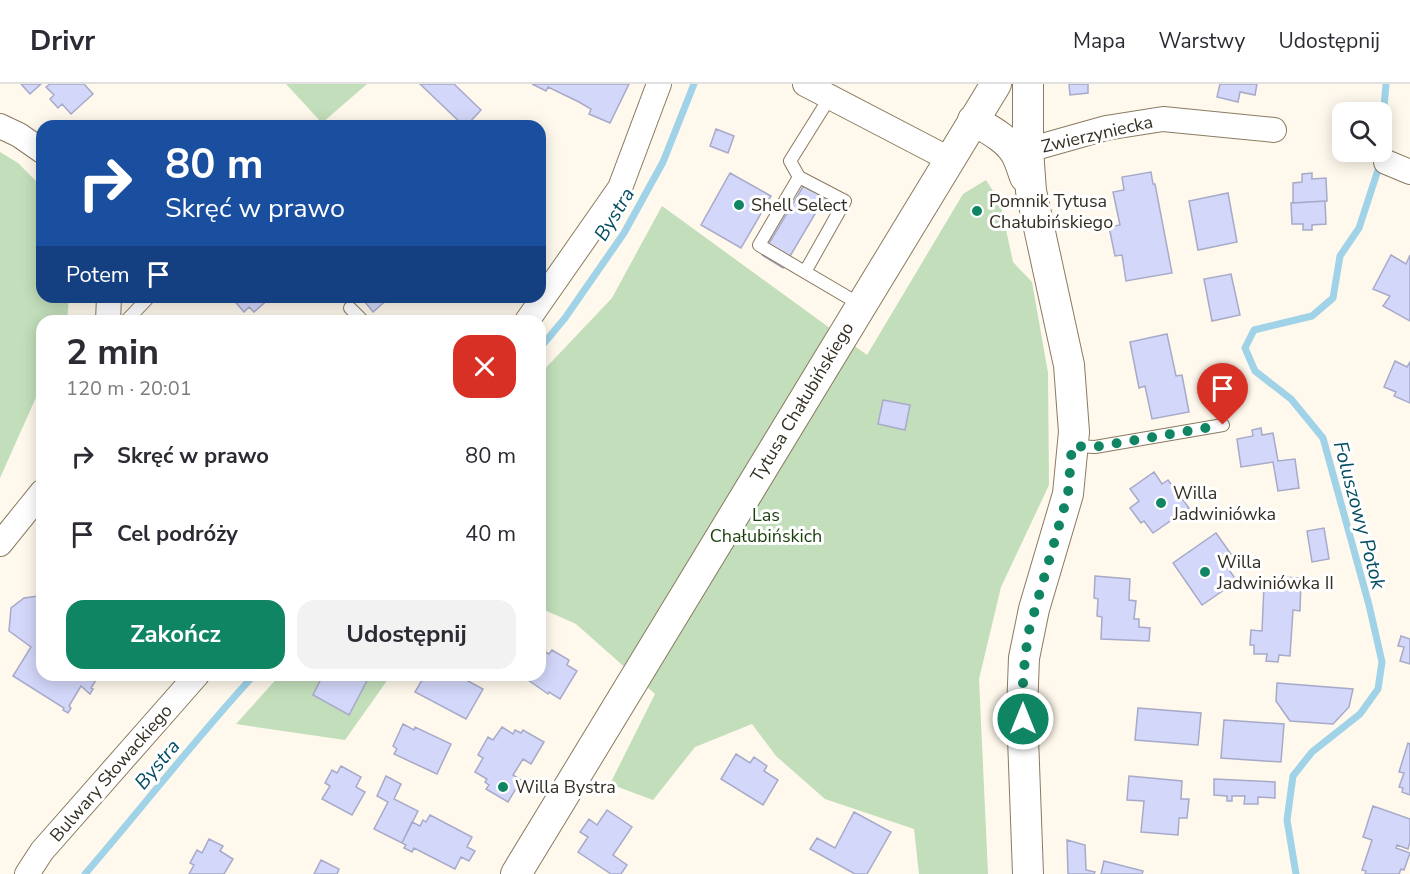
<!DOCTYPE html>
<html lang="pl">
<meta charset="utf-8">
<style>
:root{--surface:#fff;--page:#f2f2f3;--text:#2b2b33;--muted:#7c7c81;--line:#e1e1e2;--accent:#108564}
body{margin:0;font-family:"Nunito Sans",sans-serif;background:var(--page);color:var(--text);height:100vh;display:flex;flex-direction:column;font-size:22px;white-space:nowrap}
*{box-sizing:border-box;margin:0}
p{font-size:20px;color:var(--muted)}
.icon{flex:none;width:33px;height:33px;fill:none;stroke:currentColor;stroke-width:2;stroke-linecap:round;stroke-linejoin:round}
.map{position:relative;flex:1;overflow:hidden}
.details{position:absolute;left:36px;top:231px;width:510px;height:366px;display:flex;flex-direction:column;background:var(--surface);border-radius:18px;box-shadow:0 3px 15px #0003}
.details>*{flex:none}
.banner{position:absolute;left:36px;top:36px;width:510px;height:183px;border-radius:18px;box-shadow:0 3px 15px #0003;background:#1a4fa0;color:#fff;overflow:hidden}
.tools{position:absolute;left:1332px;top:18px;display:grid;gap:12px}
.tools a{display:grid;place-items:center;width:60px;height:60px;border-radius:12px;background:var(--surface);box-shadow:0 3px 15px #0003;font-size:30px}
.pin{position:absolute;display:grid;place-items:center;width:51px;height:51px;color:#fff;margin:-62px -26px;border-radius:50% 50% 50% 0;rotate:-45deg;box-shadow:0 0 6px #0007}
.pin .icon{rotate:45deg}
.me{position:absolute;width:66px;margin:-33px;rotate:0deg;stroke-linejoin:round;filter:drop-shadow(0 0 4px #0008)}
.turn{display:flex;align-items:center;gap:21px;height:126px;padding:0 30px;font-size:27px}
.turn .icon{width:78px;height:78px;stroke-width:2.5}
.turn b{display:block;font-size:42px;line-height:51px}
.then{display:flex;align-items:center;height:57px;padding:0 30px;background:#0003;gap:12px;font-size:22px}
.round{display:grid;place-items:center;flex:none;width:63px;height:63px;border-radius:18px;background:var(--page)}
.summary{display:flex;align-items:center;justify-content:space-between;height:102px;padding:0 30px}
h1{font-size:36px;font-weight:700;line-height:45px}
.action{display:flex;gap:12px;margin-top:auto;padding:12px 30px}
.action a{flex:1;height:69px;border-radius:18px;background:var(--accent);color:#fff;font-size:24px;font-weight:700;line-height:69px;text-align:center}
.action a+a{background:var(--page);color:var(--text)}
ul{padding:0;list-style:none}
li{display:flex;align-items:center;gap:18px;height:78px;padding:0 30px}
li div{flex:1}
li b{display:block;font-size:22px}
li em{font-style:normal}
header{display:flex;align-items:center;gap:36px;box-sizing:border-box;height:84px;padding:0 30px;background:var(--surface);border-bottom:2px solid var(--line)}
header strong{font-size:28px}
nav{display:flex;gap:33px;margin-inline-start:auto;font-size:21px}
.map>svg:first-child{display:block}
.green{fill:#c2deba}
.lines{fill:none;stroke-linecap:round;stroke-linejoin:round}
.stream{stroke:#a0d3e8;stroke-width:7}
.building{fill:#d3d7f9;stroke:#a7aac8;stroke-width:1.5}
.service-casing{stroke:#8a7b60;stroke-width:14}
.minor-casing{stroke:#8a7b60;stroke-width:26}
.tertiary-casing{stroke:#8a7b60;stroke-width:32}
.service{stroke:#fff;stroke-width:12}
.minor{stroke:#fff;stroke-width:24}
.tertiary{stroke:#fff;stroke-width:30}
.route{stroke:#108564;stroke-width:10;stroke-dasharray:0 18}
.poi-dot{fill:#108564;stroke:#fff;stroke-width:2}
.labels{text-anchor:middle;stroke-width:6;stroke-linejoin:round;paint-order:stroke}
.street-label{font-size:18px;fill:#352f23;stroke:#fff}
.poi-label{font-size:18px;fill:#352f23;stroke:#fff;text-anchor:start}
.park-label{font-size:18px;fill:#193f0b;stroke:#fff}
.water-label{font-size:20px;font-style:italic;fill:#054d62;stroke:#fff}
</style>
<header>
<strong>Drivr</strong>
<nav><a>Mapa</a><a>Warstwy</a><a>Udostępnij</a></nav>
</header>
<div class="map">
<svg width="1410" height="790" viewBox="0 0 1410 790">
<rect width="100%" height="100%" fill="#fff8ec"/>
<path class="green" d="M286,0h81l-45,39z
M0,68l18,11 24,24v110h27l-2,24h-25v63l-42,94z
M986,96l14,22 13,60 19,20 16,91 1,112 -48,102 -22,92 9,195h-69l-5,-45 -89,-30 -49,-43 -24,-32 -57,23 -42,53 -43,-16 45,-90 -79,-70 -36,-16v-234l72,-76 50,-92 205,149 96,-161z
M280,591h111l-46,65 -109,-16z"/>
<g class="lines">
<path class="stream" d="M1382,47l4,-47
M540,264l25,-30 59,-85 39,-71 31,-78
M85,790c57,-66 110,-135 169,-199
M1296,790l-9,-54 6,-44 19,-24 48,-38 18,-25 4,-27 -13,-57 -46,-167 -32,-39 -36,-28 -10,-23 9,-18 58,-14 21,-18 7,-42 19,-28 19,-58 2,-18"/>
</g>
<path class="building" d="M21,0h20l-11,10z
M50,0h34l9,10 -22,20 -9,-10 -4,4 -8,-9 4,-4 -8,-8z
M420,0h34l27,26 -15,16h-2z
M532,0h97l-19,39 -21,-9 2,-5 -12,-7 -31,-15 -2,4z
M1069,0h19v9l-18,2z
M1220,0h37l-2,11 -15,-3 -2,10 -21,-5z
M716,45l18,7 -6,17 -18,-7z
M1151,88l2,12h2l17,89 -46,8 -4,-26 -7,1 -6,-29 11,-2 -7,-33 11,-2 -2,-13z
M730,89l41,23 -30,52 -40,-23z
M1312,89v6l14,-1 1,23 -34,2v-20l9,-1v-8z
M804,101l21,12 -42,71 -21,-13z
M1228,109l9,49 -39,8 -9,-49z
M1325,117l1,23 -14,1v5h-9v-6h-11l-1,-21z
M1391,171l15,9 4,-9v66l-27,-15 7,-10 -17,-7z
M1231,190l9,41 -28,6 -8,-42z
M231,213h40l-17,15 -5,-5 -5,5z
M361,213h29l-17,15z
M1167,250l9,42 6,-1 7,37 -37,7 -7,-33 -6,2 -9,-46z
M1395,277l12,6 3,-5v41l-16,-7 2,-4 -12,-5z
M883,316l27,5 -5,25 -27,-6z
M1261,344l1,7 11,-2 5,28 17,-2 4,29 -21,3 -5,-29 -32,5 -4,-28 16,-3 -1,-6z
M1154,388l8,12 6,-4 21,28 -36,25 -9,-12 -3,2 -11,-15 9,-7 -9,-12z
M1324,444l5,31 -17,3 -5,-31z
M1216,449l15,21 -9,6 15,21 -35,24 -29,-42z
M1095,492l35,3 -1,21 7,1 -2,18h5v8l11,1 -1,13 -48,-2 1,-22 -5,-1 1,-17 -4,-1z
M1277,493l24,1 -1,33 -7,-1 -3,46 -11,-1 -1,7 -12,-1 1,-7h-13v-9h-4l1,-15 11,1 2,-46 12,1z
M38,512l4,2v77h57l-8,13 2,1 -3,5 -9,-8 -12,20 2,2 -3,5 -5,-3 1,-2 -51,-32 18,-29 -22,-16 2,-23 13,-10z
M1401,552l9,3v25l-10,-3 4,-14 -6,-1z
M540,565l9,5 3,-4 17,10 -2,5 10,6 -17,28 -11,-7 -1,2 -27,-19h19z
M323,591h47l-21,40 -36,-20z
M425,591h32l26,14 -17,30 -51,-27z
M1277,599l76,6 -4,18 -16,17 -43,-3 -14,-20z
M1138,624l63,5 -3,32 -63,-5z
M1224,636l60,4 -3,38 -60,-4z
M403,640l11,6 1,-3 36,17 -14,30 -43,-20 3,-5 -4,-3z
M502,643l11,7 2,-4 6,3 2,-3 21,12 -13,22 -8,-5 -10,16 8,5 -13,22 -22,-13 3,-4 -4,-3 2,-3 -12,-7 8,-14 -5,-3 10,-18 5,3z
M1408,659l2,1v51l-8,-3 1,-4 -4,-1 5,-14 -5,-1z
M736,670l14,9 4,-6 13,9 -3,5 14,9 -15,25 -42,-26z
M341,682l20,11 -5,10 9,5 -13,23 -30,-16 8,-13 -5,-3 7,-13 5,3z
M386,692l15,8 -7,15 24,12 -16,32 -28,-14 14,-27 -11,-6z
M1129,692l53,5 -1,18h8l-2,19h-8l-1,17 -37,-3 3,-31 -17,-1z
M1214,695l61,3v16l-17,-1v7h-14l1,-8h-13v5h-5v-5l-13,-1z
M1373,722l37,13v23l-2,7 -11,-4 -1,3 14,5 -6,17 -3,-1 -2,5h-34l1,-3 -4,-1 10,-30 -9,-3z
M607,726l25,17 -19,28 14,10 -6,9h-10l-33,-22 10,-15 -8,-5 9,-13 8,6z
M854,728l37,20 -24,42h-12l-45,-25 7,-11 18,10z
M430,731l42,22 -5,10 8,4 -6,10 -8,-4 -6,12 -41,-21 -2,4 -8,-4 2,-3 -4,-2 10,-21 8,4 3,-6 3,2z
M209,755l14,7 -3,5 13,8 -9,15h-35l5,-9 -4,-2 7,-13 5,3z
M1067,756l18,5 1,25 9,2 -1,2h-26z
M321,776l18,9 -2,5h-23z
M1104,777l39,10 -1,3h-41z"/>
<g class="lines">
<g class="service-casing">
<path id="service" d="M799,93l-40,68 102,60
M805,188l40,-71 -46,-24 -9,-16 40,-64
M350,224l13,13
M126,237l23,-24
M1074,362l21,1 128,-22"/>
</g>
<g class="minor-casing">
<path id="minor" d="M805,0l144,75
M0,42l19,9 23,16
M1028,66l78,-22 57,-9 111,11
M1386,78l24,10
M108,237l1,-24
M527,237l93,-133 39,-104
M0,460l42,-52
M27,790l15,-23 155,-176"/>
</g>
<g class="tertiary-casing">
<path id="tertiary" d="M973,36c15,9 34,18 43,34 4,7 6,15 9,23
M516,790l480,-790
M1028,790l-6,-164 2,-52 10,-49 34,-115 6,-62 -5,-67 -38,-174 -3,-41v-66"/>
</g>
<use href="#service" class="service"/>
<use href="#minor" class="minor"/>
<use href="#tertiary" class="tertiary"/>
</g>
<g class="lines">
<path class="route" d="M1023,635v-41l5,-44 40,-140 4,-48 23,1 128,-22"/>
</g>
<g class="poi-dot">
<circle cx="739" cy="121" r="6"/>
<circle cx="977" cy="127" r="6"/>
<circle cx="1161" cy="419" r="6"/>
<circle cx="1205" cy="488" r="6"/>
<circle cx="503" cy="703" r="6"/>
</g>
<g class="labels">
<g class="street-label">
<text transform="translate(1097 50) rotate(-13)" y="6">Zwierzyniecka</text>
<text transform="translate(802 318) rotate(-59)" y="6">Tytusa Chałubińskiego</text>
<text transform="translate(111 689) rotate(-49)" y="6">Bulwary Słowackiego</text>
</g>
<g class="poi-label">
<text x="989" y="123">Pomnik Tytusa<tspan x="989" dy="21">Chałubińskiego</tspan></text>
<text x="751" y="127">Shell Select</text>
<text x="1173" y="415">Willa<tspan x="1173" dy="21">Jadwiniówka</tspan></text>
<text x="1217" y="484">Willa<tspan x="1217" dy="21">Jadwiniówka II</tspan></text>
<text x="515" y="709">Willa Bystra</text>
</g>
<g class="park-label">
<text x="766" y="437">Las<tspan x="766" dy="21">Chałubińskich</tspan></text>
</g>
<g class="water-label">
<text transform="translate(614 130) rotate(-59)" y="7">Bystra</text>
<text transform="translate(1360 431) rotate(75)" y="7">Foluszowy Potok</text>
<text transform="translate(157 680) rotate(-50)" y="7">Bystra</text>
</g>
</g>
</svg>
<div class="tools">
<a><svg class="icon" aria-label="search" viewBox="0 0 24 24"><circle cx="10" cy="10" r="6"/><path d="M15 15l6 6"/></svg></a>
</div>
<div class="pin" style="left:1223px;top:341px;background:#d93025"><svg class="icon" aria-label="arrive" viewBox="0 0 24 24"><path d="M6 21V4h12l-3 4 3 4H6"/></svg></div>
<svg class="me" style="left:1023px;top:635px" viewBox="-20 -20 40 40"><circle r="17" fill="#108564" stroke="#fff" stroke-width="3"/><path d="M0-11L8 9 0 5-8 9z" fill="#fff"/></svg>
<div class="banner">
<div class="turn"><svg class="icon" aria-label="right" viewBox="0 0 24 24"><path d="M7 20v-9h11M14 6l5 5-5 5"/></svg><div><b>80 m</b>Skręć w prawo</div></div>
<div class="then">Potem<svg class="icon" aria-label="arrive" viewBox="0 0 24 24"><path d="M6 21V4h12l-3 4 3 4H6"/></svg></div>
</div>
<section class="details">
<div class="summary"><div><h1>2 min</h1><p>120 m · 20:01</p></div><a class="round" style="background:#d93025;color:#fff"><svg class="icon" aria-label="close" viewBox="0 0 24 24"><path d="M6 6l12 12M18 6L6 18"/></svg></a></div>
<ul>
<li><svg class="icon" aria-label="right" viewBox="0 0 24 24"><path d="M7 20v-9h11M14 6l5 5-5 5"/></svg><div><b>Skręć w prawo</b></div><em>80 m</em></li>
<li><svg class="icon" aria-label="arrive" viewBox="0 0 24 24"><path d="M6 21V4h12l-3 4 3 4H6"/></svg><div><b>Cel podróży</b></div><em>40 m</em></li>
</ul>
<div class="action"><a>Zakończ</a><a>Udostępnij</a></div>
</section>
</div>
